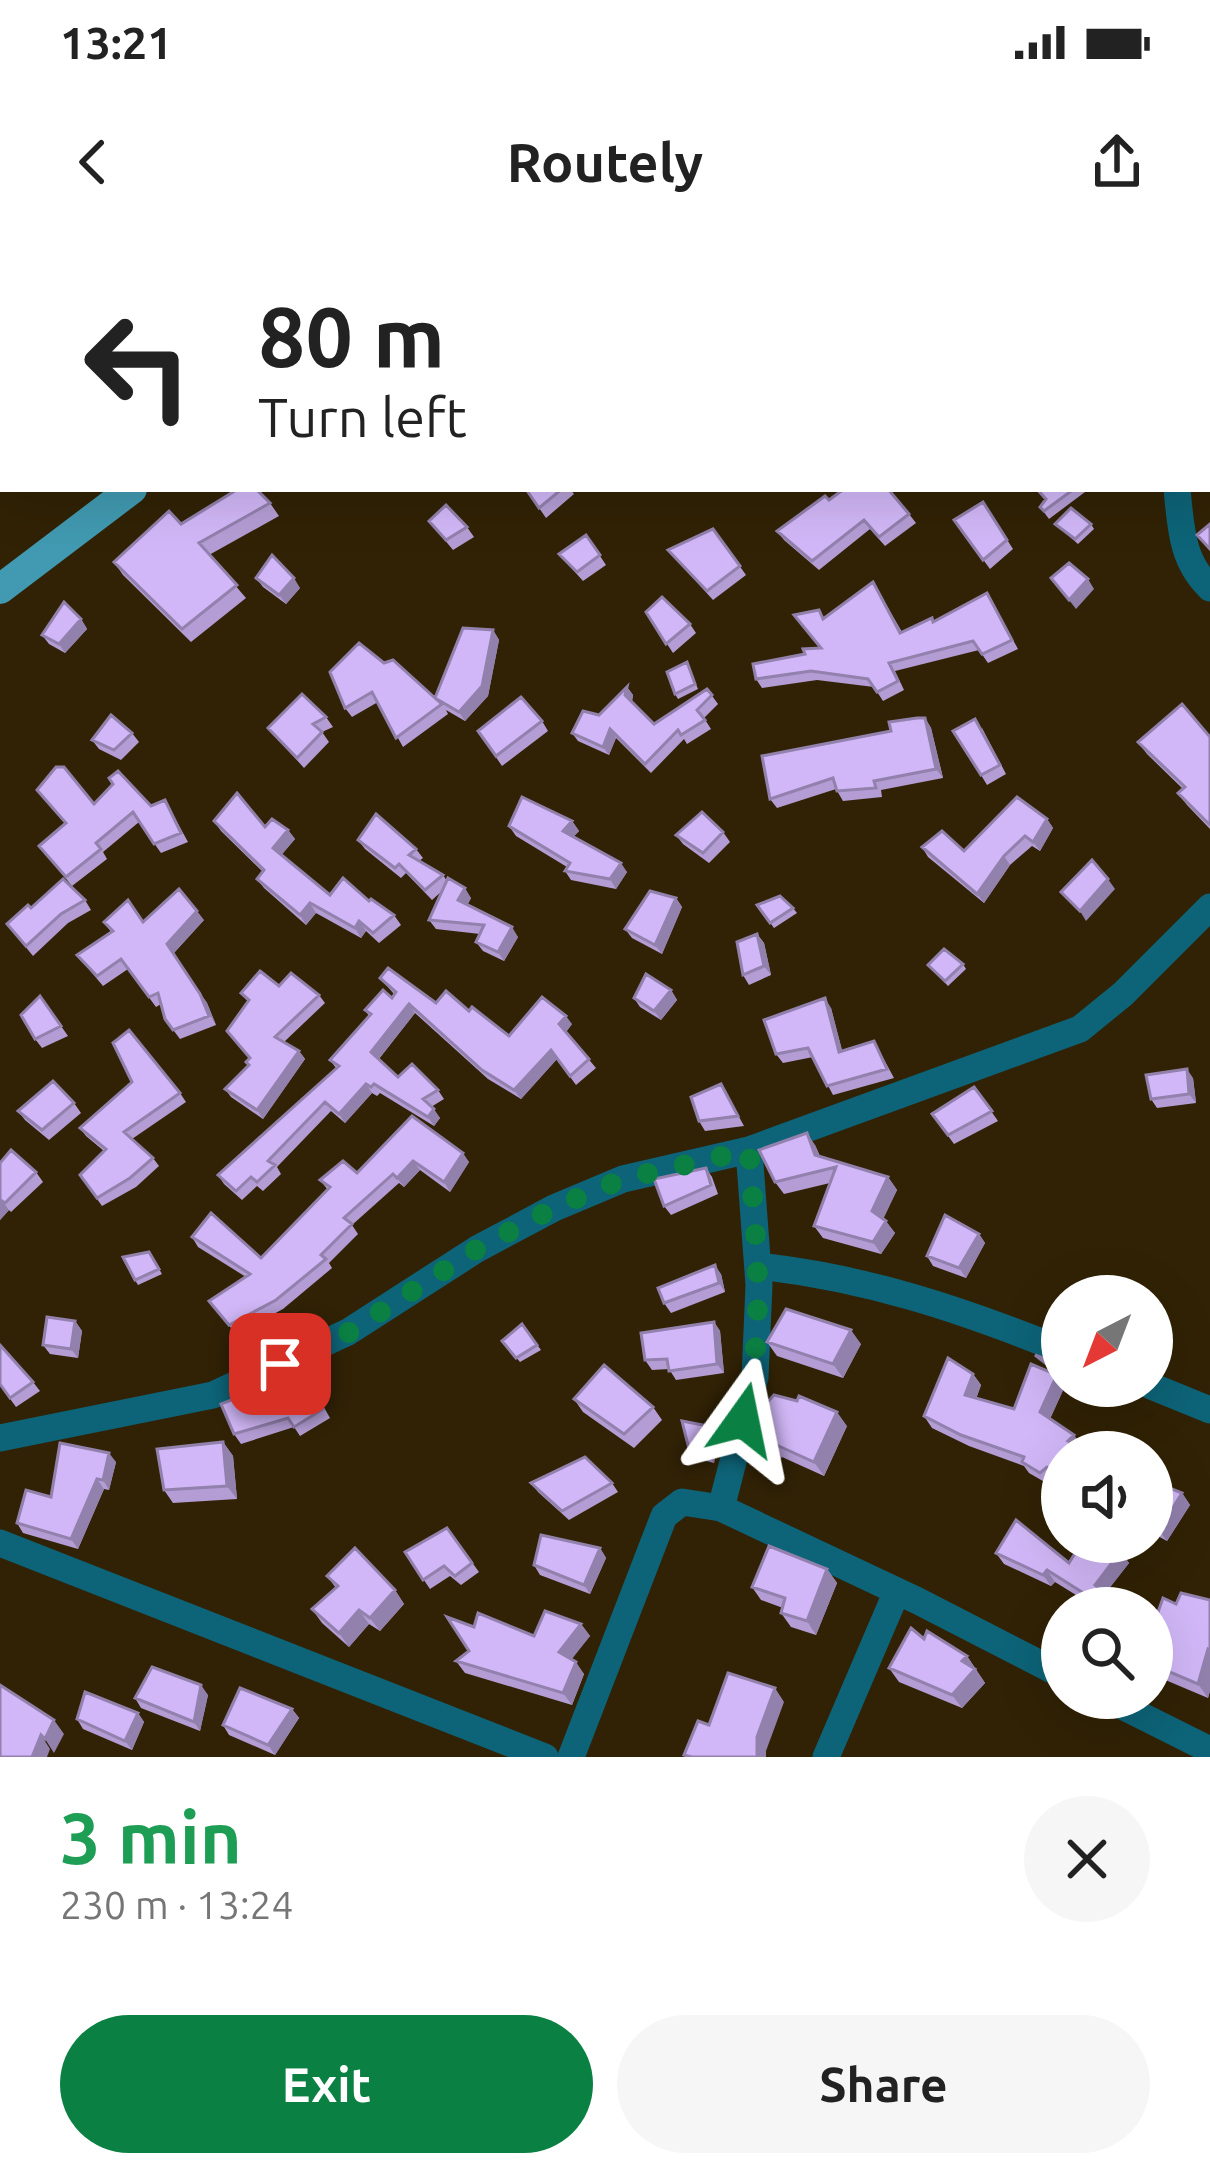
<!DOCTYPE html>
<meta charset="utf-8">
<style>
:root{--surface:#fff;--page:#f6f6f6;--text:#222;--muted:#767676;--accent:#0b8043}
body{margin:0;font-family:Ubuntu,sans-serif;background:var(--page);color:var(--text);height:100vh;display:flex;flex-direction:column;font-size:45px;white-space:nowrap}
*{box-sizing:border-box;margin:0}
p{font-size:39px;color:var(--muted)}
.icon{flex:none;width:66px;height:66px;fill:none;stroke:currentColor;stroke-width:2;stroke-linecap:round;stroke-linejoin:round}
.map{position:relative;height:1517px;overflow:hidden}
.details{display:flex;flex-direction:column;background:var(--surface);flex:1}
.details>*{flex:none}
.top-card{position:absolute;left:0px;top:0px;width:1212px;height:252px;box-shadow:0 12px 48px #0002;background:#fff;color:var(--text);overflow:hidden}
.needle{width:78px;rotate:222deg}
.controls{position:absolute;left:1041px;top:1035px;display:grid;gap:24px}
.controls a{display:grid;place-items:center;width:132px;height:132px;border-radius:50%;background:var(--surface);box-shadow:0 12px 48px #0002;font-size:60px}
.pin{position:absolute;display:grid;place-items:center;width:102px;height:102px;color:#fff;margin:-51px;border-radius:24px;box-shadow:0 6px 18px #0006}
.me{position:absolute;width:132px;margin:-66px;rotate:12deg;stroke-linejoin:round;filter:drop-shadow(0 0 9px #0008)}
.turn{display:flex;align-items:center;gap:42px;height:252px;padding:0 60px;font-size:54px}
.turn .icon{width:156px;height:156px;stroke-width:2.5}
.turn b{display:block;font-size:84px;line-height:102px}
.round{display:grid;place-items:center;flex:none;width:126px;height:126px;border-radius:63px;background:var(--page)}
.overview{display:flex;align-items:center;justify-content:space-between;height:204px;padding:0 60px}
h1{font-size:72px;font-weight:600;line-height:90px;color:#1e9e55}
.button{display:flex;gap:24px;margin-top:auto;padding:24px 60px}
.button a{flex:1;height:138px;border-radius:72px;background:var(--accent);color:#fff;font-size:48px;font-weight:600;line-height:138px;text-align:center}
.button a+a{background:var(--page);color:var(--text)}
.status{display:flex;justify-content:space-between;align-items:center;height:84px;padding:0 60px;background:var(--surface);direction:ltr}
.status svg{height:33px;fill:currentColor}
header{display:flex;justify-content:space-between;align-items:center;height:156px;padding:0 60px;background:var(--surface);font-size:54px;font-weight:600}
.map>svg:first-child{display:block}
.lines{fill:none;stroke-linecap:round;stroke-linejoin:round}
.street{stroke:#0d6377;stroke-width:27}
.primary{stroke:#419ab1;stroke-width:30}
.wall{fill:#b49dd4}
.shaded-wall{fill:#9280ad}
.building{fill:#d1b7f7;stroke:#9280ad;stroke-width:3}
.route{stroke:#0b8043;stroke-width:21;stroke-dasharray:0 37.8}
</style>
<div class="status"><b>13:21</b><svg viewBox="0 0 49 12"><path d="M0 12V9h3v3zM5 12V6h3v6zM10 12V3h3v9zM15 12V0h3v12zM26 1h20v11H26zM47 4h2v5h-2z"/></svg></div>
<header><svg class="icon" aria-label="back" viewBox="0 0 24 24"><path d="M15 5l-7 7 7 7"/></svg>Routely<svg class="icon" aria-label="share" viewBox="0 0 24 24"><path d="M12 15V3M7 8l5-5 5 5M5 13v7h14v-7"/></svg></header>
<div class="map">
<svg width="1210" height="1517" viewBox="0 0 1210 1517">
<rect width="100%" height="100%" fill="#312205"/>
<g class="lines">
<path class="street" d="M271,0l1,3
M1118,0l1,3
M0,58l3,4
M1177,249c4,38 4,71 33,99
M758,1026c109,12 202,43 304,84
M1151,1146l59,24
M0,1198l213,-43 135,-63 129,-83 77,-41 69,-29 126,-29
M721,1268l34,-131 4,-92 -10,-135 331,-121 43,-35 87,-87
M0,1303l545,214
M1106,1458l104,52
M571,1517l93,-241 18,-14 39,6 197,93 144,74
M826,1517l71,-166"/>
<path class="primary" d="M552,3l6,-3
M0,349l132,-100"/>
</g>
<path class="wall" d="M840,0h42l-6,3h-34z
M526,249h44l4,5 -28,24z
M1035,249h54l-40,30 -9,-12 5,-7z
M829,260l80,14 7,9 -31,23 -15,-17 -51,41 -35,-30 -7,-9z
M983,262l30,47 -23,20 -36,-49z
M270,263l9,13 -70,39 37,43 -55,44 -68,-67 -9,-13 67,-38z
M429,281l38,6 7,10 -21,13z
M1055,284h36l3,5 -16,15z
M713,289l33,46 -33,25 -45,-50z
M586,295l20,30 -23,16 -24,-27z
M256,338l44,10 -14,16 -23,-17z
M873,342l29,50 31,-10 54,-29 31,56 -30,14 -9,-13 -84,21 9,19 -21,11 -9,-14 -57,-7 -55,8 -6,-9 64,-31 5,-30z
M646,372l44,12 6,9 -23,20z
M81,379l6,10 -22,24 -16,-9 -7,-9z
M493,390l6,10 -11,56 -23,25 -19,-11 2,4 -45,33 -25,-45 -26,15 -7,-9 39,-45 51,35z
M687,422l11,27 -20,10 -3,-5z
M627,447l6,8 -1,7 22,22 53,-35 11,15 -14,14 7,11 -24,15 -3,-5 -33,34 -35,-35 -7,17 -31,-14 -6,-8 27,-18z
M326,477l7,10 -11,5 7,10 -25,26 -36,-40z
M925,478l6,10 12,50 -62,12 1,7 -39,4 -7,-12 -59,19 -7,-9 121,-68z
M542,481l6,10 -46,35 -24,-35z
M982,488l24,46 -19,11 -6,-10z
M132,493l7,9 -18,18 -22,-11 -7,-9z
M1210,497v92l-23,-24 -9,-12 5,-4 -36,-35 -9,-12z
M37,550l57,14 57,2 14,-6 23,42 -27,11 -22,-31 -36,30 4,7 -35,27 -33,-40 26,-23z
M1047,579l6,9 -13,23 -8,-5 -22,19 -26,38 -56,-46 -6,-10 42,4z
M214,581l74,9 7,9 -14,16 49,40 39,6 25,14 7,10 -22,18 -13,-12 -5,7 -45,-25 -10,12 -42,-37 -7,-9 6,-7 -42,-41z
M572,581l7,10 -6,6 54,35 -11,17 -45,-9 -6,-9 2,-4 -51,-31 -7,-10z
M723,592l7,10 -21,21 -26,-19 -7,-9z
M358,600l58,9 7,9 -4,3 24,14 4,6 24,17 -4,7 51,32 -14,24 -21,-10 -7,-9 4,-8 -44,-5 -7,-9 13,-29 -10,9 -26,-27 -5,5 -36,-29z
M676,658l6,9 -20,47 -30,-16 -7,-9z
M85,660l6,10 -23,13 -35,33 -26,-32 24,-16z
M757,665l36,3 4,5 -23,15z
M204,680l-31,34 34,49 9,22 -36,14 -15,-20 -4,-15 -5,3 -28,-38 -25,17 -26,-31 34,-23 -7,-10z
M757,694l7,9 7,32 -22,10 -6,-10z
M963,724l3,5 -18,17 -20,-21z
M380,738l56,25 33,8 40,25 63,-12 -6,8 30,36 -20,17 -19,-26 -36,40 -33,-20 -73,-66 -36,46 19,18 40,13 6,9 -13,8 9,11 -6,8 -54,-33 -3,3 -5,-3 -27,30 -14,-12 -54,56 4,7 -18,17 -6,-5 -15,14 -18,-16 -6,-9 118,-107 -6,-8 39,-44 -4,-6 27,-12 2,-4z
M279,746l40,9 6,8 -41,39 15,9 6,8 -42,60 -32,-22 -6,-8 24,-24 1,-6 -23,-28 21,-29 -7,-9z
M671,750l6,10 -16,20 -21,-13 -6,-9z
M40,756l28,40 -26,12 -7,-9z
M831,768l11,43 32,-10 20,37 -61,17 -20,-38 -30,6 -7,-9z
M1193,838l3,25 -39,5 -6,-9z
M721,844l23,42 -39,5 -6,-10z
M974,847l24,34 -44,23 -22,-30z
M180,853l6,9 -54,37 21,19 6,8 -23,21 -34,19 -22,-31 24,-24 -18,-15 -6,-8z
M74,863l7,10 -32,27 -24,-20 -7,-9z
M412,876l57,46 -19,30 -30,-22 -16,17 -5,-4 -47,42 6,9 -29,29 3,5 -49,41 -47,25 -27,-33 37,-24 -48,-30 -6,-10 69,21 67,-68 -8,-10 37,-7z
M815,905l5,11 68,21 9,13 -14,28 12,15 -14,21 -58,-16 -9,-12 16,-43 -46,11 -9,-12z
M0,923l36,9 7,10 -32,30 -2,-2 -9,10z
M706,928l6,9 6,17 -47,21 -7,-9z
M979,994l6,9 -19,35 -33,-12 -6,-10z
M149,1012l13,22 -24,11 -3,-5z
M721,1034l4,18 -54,21 -7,-10z
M75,1081l7,10 -4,27 -28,-4 -7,-9z
M714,1082l6,9 4,42 -48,7 -7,-11 -17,1 -7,-10z
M522,1084l19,26 -21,12 -18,-21z
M767,1102l94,2 -18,34 -66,-22z
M304,1132l26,46 -30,18 -6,-9 -53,17 -7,-10z
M973,1134l8,11 -5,14 38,10 51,-23 -15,33 32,27 -20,6v31l-8,-4 -6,5 -19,-11 -5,-7 -55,-20 -37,-18 -8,-12z
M33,1142l7,9 -24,16 -16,-22z
M574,1159l79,8 9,13 -28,28 -51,-36z
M847,1186l-23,50 -42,-19 -8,8 -20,-12 -10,-13z
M719,1196l-5,27 -18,-5 -7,-9z
M223,1202l10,14 4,43 -64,4 -9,-13z
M116,1222l-7,28 -5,-1 -26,60 -55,-16 -6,-10 34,-26z
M1152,1232l7,9 -1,2 24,10 8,12 -23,36 -15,-8z
M531,1243h81l6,9 -49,28 -31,-28z
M447,1288l32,44 -18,13 -11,-9 -20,13 -25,-37z
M600,1308l6,10 -16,36 -50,-19 -6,-10z
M1119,1311l10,12 -25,32 4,5 -5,8h-6l-42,-26 -4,4 -47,-22 -8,-11 73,10z
M827,1329l10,14 -21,52 -25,-8 -10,-14 2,-5 -22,-8 -9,-13z
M327,1336l68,14 9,14 -24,27 -11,-7 -20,23 -27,-24 -10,-14 24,-21z
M1210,1360v91l-2,7 -45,-19 -10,-14 6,-16 -7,-9v-11l24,-25z
M581,1384l9,12 -19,23 13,15 -12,31 -107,-32 -9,-12 13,-10 5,-24 60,9z
M924,1399l43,17 18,27 -23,25 -63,-26 -10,-14z
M208,1455l-8,36 -59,-23 -6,-10z
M292,1469l7,9 -24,37 -46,-20 -6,-10z
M138,1473l6,9 -12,28 -49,-21 -6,-10z"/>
<path class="shaded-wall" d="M294,338l6,10 -14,16 -7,-9z
M1088,339l6,10 -18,20 -7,-9z
M81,379l6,10 -22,24 -6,-9z
M493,390l6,10 -11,56 -23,25 -6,-9z
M627,447l6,8 -2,9 -6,-9z
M925,478l6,10 12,50 -7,-9z
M610,489l6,9 -7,17 -6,-8z
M1047,579l6,9 -13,23 -7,-9z
M572,581l7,10 -10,10 -6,-10z
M288,590l7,9 -16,19 -6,-10z
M1004,616l6,9 -26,38 -7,-9z
M621,623l6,9 -11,17 -6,-10z
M1108,639l7,10 -29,32 -6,-10z
M465,648l6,10 -6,12 -7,-10z
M676,658l6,9 -20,47 -7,-9z
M310,663l6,10 -10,12 -6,-10z
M197,671l7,9 -31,34 34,49 9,22 -49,-81z
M359,681l7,10 -5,7 -6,-10z
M512,687l6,10 -14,24 -6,-9z
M757,694l7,9 7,32 -7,-9z
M671,750l6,10 -16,20 -7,-9z
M825,758l6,10 14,53 -6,-9z
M409,764l6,9 -38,48 -6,-9z
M566,776l6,8 -7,9 -6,-9z
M551,810l6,9 -36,40 -7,-9z
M299,811l6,8 -42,60 -6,-9z
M1187,829l6,9 3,25 -7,-9z
M366,844l6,9 -27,30 -6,-9z
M434,869l6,9 -6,8 -6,-9z
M807,893l8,12 9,22 -9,-12z
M463,913l6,9 -19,30 -6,-10z
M413,921l7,9 -16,17 -7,-9z
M888,937l9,13 -16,34 -9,-13z
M2,961l7,9 -9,10v-17z
M886,981l9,12 -14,21 -8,-12z
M979,994l6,9 -19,35 -7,-10z
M715,1025l6,9 4,18 -6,-9z
M75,1081l7,10 -4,27 -7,-9z
M714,1082l6,9 4,42 -7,-9z
M851,1090l10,14 -18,34 -10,-14z
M973,1134l8,11 -8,22 -8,-12z
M1057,1135l5,7v4h3l-17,37 -8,-11z
M837,1172l10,14 -23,50 -10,-14z
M713,1187l6,9 -5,27 -7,-9z
M1074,1195l8,11 -6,6 -8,-11z
M223,1202l10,14 4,43 -10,-13z
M772,1203l10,14 -8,8 -9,-14z
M109,1213l7,9 -7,28 -6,-10z
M97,1239l7,10 -26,60 -7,-10z
M1182,1253l8,12 -23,36 -8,-11z
M1110,1302h16l-11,15 -8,-11z
M600,1308l6,10 -16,36 -6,-9z
M1121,1311l8,12 -25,32 4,5 -5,8h-4l-6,-9 2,-14z
M827,1329l10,14 -21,52 -9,-14z
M1047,1330l8,12 -4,4 -8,-11z
M395,1350l9,14 -24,27 -10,-13z
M359,1370l10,14 -20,23 -10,-14z
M581,1384l9,12 -22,28 -9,-12z
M1208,1409l2,3v39l-2,7 -10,-14z
M967,1416l18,27 -23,25 -10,-13 10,-34z
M576,1422l8,12 -12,31 -9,-12z
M201,1445l7,10 -8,36 -6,-9z
M775,1448l9,14 -18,49v6h-9v-20z
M292,1469l7,9 -24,37 -7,-10z
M138,1473l6,9 -12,28 -7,-9z
M54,1480l10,14 -10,19 -9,-14z
M41,1495l9,14 -3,8h-15z"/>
<path class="building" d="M46,0h21l2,3h-28z
M225,0h25l2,3h-26z
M281,0h35l2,3h-40z
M743,0h22l2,3h-27z
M1014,0h51l-7,3h-48z
M1171,0h27l1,3h-28z
M238,249h18l14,14 -71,40 38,42 -55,44 -68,-67 55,-51 12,13z
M526,249h36l-23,19z
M844,249h44l21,25 -30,23 -15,-17 -52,41 -35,-30 48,-35 4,4z
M1037,249h37l-30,22 -4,-4 6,-8z
M983,262l24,38 -24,20 -29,-40z
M446,265l21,22 -21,13 -17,-19z
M1071,268l20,16 -16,15 -20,-15z
M1210,284v25l-13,-14z
M713,289l27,37 -33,25 -39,-41z
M586,295l14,20 -23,17 -18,-18z
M272,315l22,23 -15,17 -23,-17z
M1069,323l19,16 -19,21 -18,-22z
M873,342l27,51 32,-15 1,4 54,-29 25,47 -30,14 -9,-13 -84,22 9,18 -21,11 -9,-13 -57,-8 -55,8 -3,-15 52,-10 -2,-5 18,-1 -27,-33 25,-5 4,9z
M662,357l28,27 -24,20 -20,-32z
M64,362l17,17 -22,25 -17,-9z
M463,388l30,2 -11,56 -23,26 -24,-14 7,6 -46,34 -24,-46 -27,16 -15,-36 29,-29 25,20 9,-3 42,38z
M687,422l8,22 -20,10 -8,-22z
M627,447l-2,8 29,29 53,-35 5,6 -15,15 8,10 -24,15 -3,-5 -33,34 -35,-35 -7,18 -31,-14 11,-22 16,4z
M302,454l24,23 -13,7 9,8 -25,26 -29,-30z
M521,457l21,24 -46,35 -18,-25z
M1182,464l28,33v88l-32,-32 7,-6 -47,-45z
M111,475l21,18 -18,17 -22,-10z
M917,478h8l11,51 -62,12 2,7 -39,3 -4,-13 -63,21 -8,-43 129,-25 -2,-9z
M975,479l25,46 -19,10 -28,-44z
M56,527h8l30,37 19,-20 -4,-6 9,-7 33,35 14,-6 16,33 -27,11 -21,-32 -37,31 5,6 -35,28 -27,-31 27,-23 -29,-33z
M237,553l28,34 7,-8 16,11 -15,18 57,47 13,-17 26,23 2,-2 23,16 -21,18 -14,-12 -4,7 -45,-25 -10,12 -43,-36 7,-9 -50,-49z
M522,557l50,24 -9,10 58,32 -11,16 -45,-8 5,-8 -61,-37z
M1017,557l30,22 -14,23 -8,-6 -21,20 -27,38 -55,-47 20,-16 22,20z
M702,572l21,20 -20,21 -27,-18z
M376,574l40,35 -7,6 34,20 -18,15 -26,-26 -4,4 -37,-28z
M1092,620l16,19 -28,32 -19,-19z
M448,638l17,10 -7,12 54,27 -14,25 -22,-10 8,-17 -55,-5z
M63,639l22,21 -24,14 -35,32 -19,-22 21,-19 3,3z
M179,649l18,22 -30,33 33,50 9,22 -36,14 -8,-11 -7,-26 -9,4 -28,-38 -24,17 -20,-21 36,-24 -9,-9 24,-22 15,22z
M650,651l26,7 -21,47 -30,-16z
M780,656l13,12 -23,15 -13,-18z
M757,694l7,32 -21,9 -6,-33z
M944,709l19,15 -18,17 -17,-16z
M388,728l48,35 10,-12 23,20 3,-4 37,29 33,-39 24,19 -7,8 30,35 -19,17 -19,-26 -37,40 -32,-20 -73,-66 -38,48 27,25 14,-13 26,26 -15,9 11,10 -6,8 -54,-33 -3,3 -5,-3 -27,30 -14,-12 -57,59 7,4 -18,17 -6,-5 -15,14 -18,-16 121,-109 -9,-6 41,-46 -6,-4 18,-20 9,8 4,-6 -16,-14z
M260,731l19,15 12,-13 28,22 -44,42 24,14 -42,59 -32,-21 24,-24 -3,-3 4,-4 -23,-27 22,-31 -8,-7z
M646,734l25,16 -17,21 -20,-13z
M40,756l21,30 -26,13 -14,-24z
M825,758l14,54 35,-11 13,28 -60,17 -19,-38 -32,6 -12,-34z
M129,790l51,63 -56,39 29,26 -23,20 -33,20 -17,-23 26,-26 -26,-21 52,-46 -19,-39z
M1187,829l2,25 -38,5 -5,-24z
M53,841l21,22 -32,27 -24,-19z
M721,844l17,32 -39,5 -8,-24z
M974,847l18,24 -44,24 -16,-21z
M412,876l51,37 -19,29 -31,-21 -16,17 -4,-4 -49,44 8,6 -31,31 5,4 -50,41 -47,25 -20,-24 41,-27 -58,-37 19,-24 50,45 69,-71 -10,-7 23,-19 14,12z
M807,893l8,22 73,22 -16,34 14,10 -13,21 -59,-16 22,-59 -61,15 -16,-32z
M11,910l25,22 -31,31 -3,-2 -2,2v-40z
M706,928l5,17 -47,21 -10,-27z
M945,975l34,19 -20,34 -32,-12z
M149,1012l10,17 -24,11 -12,-23z
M715,1025l4,18 -55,20 -6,-15z
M786,1069l65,21 -18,34 -66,-22z
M47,1077l28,4 -4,28 -28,-4z
M714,1082l3,42 -48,7 -2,-12 -22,1 -4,-27z
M522,1084l15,21 -21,13 -14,-17z
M0,1105l33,37 -23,16 -10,-14z
M1035,1115l18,7 9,-1v15z
M948,1118l25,16 -8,21 49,14 17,-45 26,11 -17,37 34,23 -6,6 20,11h-26v24l-15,-9 -7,6 -18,-11 2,-5 -63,-22 -37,-19z
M297,1123l26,46 -29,18 -6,-9 -54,16 -13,-30 49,-19 -2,-4z
M604,1125l49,42 -29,27 -50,-35z
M774,1155l23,6 2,-5 38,16 -23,50 -42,-19 -7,8 -21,-11 4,-17z
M682,1181l31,6 -6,27 -18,-5z
M223,1202l4,44 -63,4 -7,-41z
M60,1203l49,10 -6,27 -6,-1 -26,60 -54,-16 9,-33 25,7z
M585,1217l27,26 -50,28 -31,-28z
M1152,1241l30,12 -23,37 -7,-4z
M1016,1280l53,43 13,-21h28l-3,4 14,5 -26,34 5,4 -7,10 -46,-29 -4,5 -47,-22z
M447,1288l25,35 -17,13 -11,-10 -21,14 -18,-28z
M541,1295l59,13 -16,37 -50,-20z
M769,1306l58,23 -20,52 -26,-8 4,-15 -33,-11z
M355,1308l40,42 -25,28 -11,-8 -20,23 -27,-24 26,-23 -11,-10z
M1181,1353l29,7v50l-2,-1 -10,35 -45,-19 9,-27 -10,-2v-7l11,-31 13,6z
M545,1371l36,13 -22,28 17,10 -13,31 -107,-32 13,-10 -22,-34 27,10 4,-14 56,23z
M911,1388l13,11 3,-8 40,25 -5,5 13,8 -23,26 -63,-27z
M152,1427l49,18 -7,37 -59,-24z
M728,1433l47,15 -18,49v20h-65l-8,-2 14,-34 11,4z
M0,1445l54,35 -9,19 -4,-4 -9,22h-32z
M240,1448l52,21 -24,36 -45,-20z
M85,1452l53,21 -13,28 -48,-22z"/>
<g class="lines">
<path class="route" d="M280,1124l68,-31 129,-84 77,-41 69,-29 126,-29c7,91 18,182 -6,270"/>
</g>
</svg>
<div class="controls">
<a><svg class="needle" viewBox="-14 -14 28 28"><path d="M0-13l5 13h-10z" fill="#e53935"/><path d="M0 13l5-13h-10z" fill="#767676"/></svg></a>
<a><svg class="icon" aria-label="sound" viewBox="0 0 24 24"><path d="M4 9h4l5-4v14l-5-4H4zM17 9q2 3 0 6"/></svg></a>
<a><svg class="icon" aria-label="search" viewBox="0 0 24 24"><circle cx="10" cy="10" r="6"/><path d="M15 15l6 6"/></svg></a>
</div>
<div class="pin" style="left:280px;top:1124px;background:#d93025"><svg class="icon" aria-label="arrive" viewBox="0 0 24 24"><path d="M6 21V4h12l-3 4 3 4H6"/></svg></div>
<svg class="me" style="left:743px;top:1180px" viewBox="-20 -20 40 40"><path d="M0-17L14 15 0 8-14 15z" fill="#0b8043" stroke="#fff" stroke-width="4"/></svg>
<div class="top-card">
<div class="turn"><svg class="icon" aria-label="left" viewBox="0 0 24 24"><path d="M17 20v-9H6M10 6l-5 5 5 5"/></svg><div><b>80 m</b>Turn left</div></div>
</div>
</div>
<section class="details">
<div class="overview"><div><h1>3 min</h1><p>230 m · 13:24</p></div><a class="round"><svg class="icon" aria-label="close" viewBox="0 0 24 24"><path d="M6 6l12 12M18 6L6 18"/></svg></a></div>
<div class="button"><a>Exit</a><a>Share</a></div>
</section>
